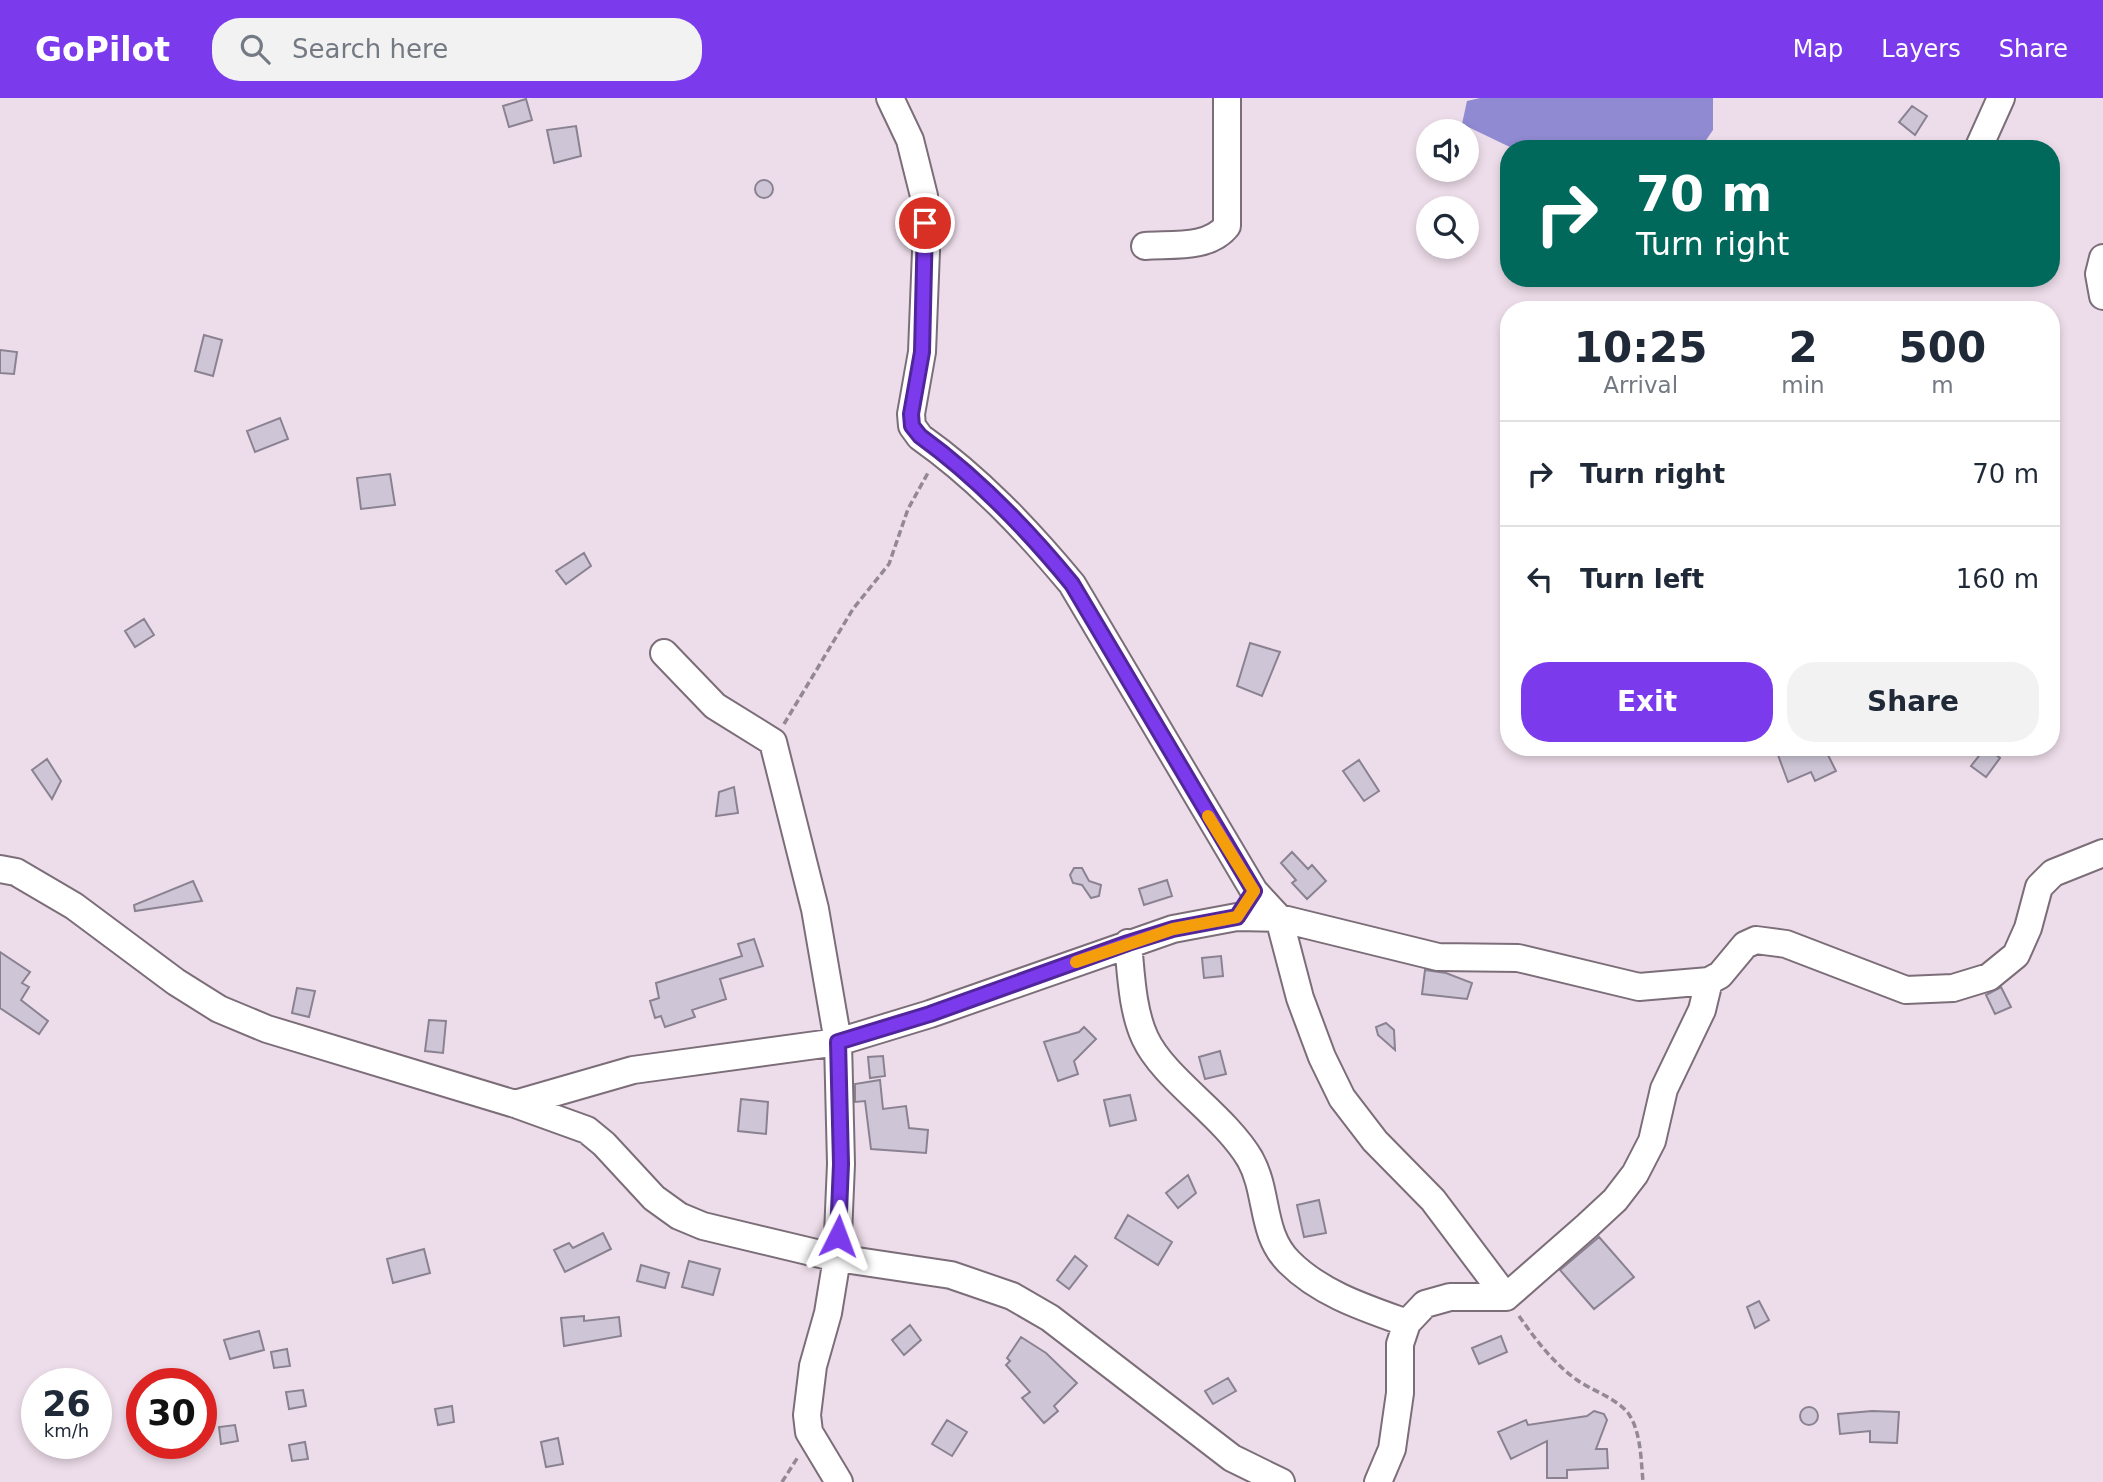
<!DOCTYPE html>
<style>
:root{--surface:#fff;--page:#f2f2f3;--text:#1f2937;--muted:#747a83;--line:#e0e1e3;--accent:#7c3aed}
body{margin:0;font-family:"DejaVu Sans",sans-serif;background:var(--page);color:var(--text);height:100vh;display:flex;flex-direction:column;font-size:26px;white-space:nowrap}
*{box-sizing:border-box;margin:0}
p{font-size:23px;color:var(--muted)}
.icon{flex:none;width:38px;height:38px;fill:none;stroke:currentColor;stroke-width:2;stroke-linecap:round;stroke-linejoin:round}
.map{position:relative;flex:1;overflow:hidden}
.panel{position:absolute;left:1500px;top:203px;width:560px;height:455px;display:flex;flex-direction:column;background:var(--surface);border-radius:28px;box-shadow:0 4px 10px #0003}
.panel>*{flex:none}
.banner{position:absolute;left:1500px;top:42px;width:560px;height:147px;border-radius:28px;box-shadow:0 4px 10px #0003;background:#00695c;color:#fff;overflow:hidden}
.fabs{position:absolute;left:1416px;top:21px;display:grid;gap:14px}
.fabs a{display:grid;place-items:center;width:63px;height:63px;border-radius:50%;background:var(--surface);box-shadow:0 4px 10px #0003;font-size:35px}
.speed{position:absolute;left:21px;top:1270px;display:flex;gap:14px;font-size:35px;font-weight:700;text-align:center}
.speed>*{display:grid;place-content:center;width:91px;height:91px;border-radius:50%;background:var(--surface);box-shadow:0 4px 10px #0003;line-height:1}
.speed small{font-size:18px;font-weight:400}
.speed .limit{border:10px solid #d22;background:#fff;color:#111}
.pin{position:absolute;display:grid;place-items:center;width:60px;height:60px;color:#fff;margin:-30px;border:4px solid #fff;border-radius:50%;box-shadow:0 2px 7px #0007}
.me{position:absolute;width:77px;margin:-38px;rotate:3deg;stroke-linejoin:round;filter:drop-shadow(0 0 5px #0008)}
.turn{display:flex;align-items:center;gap:24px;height:147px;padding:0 21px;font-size:32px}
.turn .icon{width:91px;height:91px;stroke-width:2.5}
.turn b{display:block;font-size:49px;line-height:60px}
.eta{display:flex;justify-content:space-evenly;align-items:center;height:119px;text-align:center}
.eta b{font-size:42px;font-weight:700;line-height:49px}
.button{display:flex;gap:14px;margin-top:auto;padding:14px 21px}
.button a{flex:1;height:80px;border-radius:28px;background:var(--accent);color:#fff;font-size:28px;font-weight:700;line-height:80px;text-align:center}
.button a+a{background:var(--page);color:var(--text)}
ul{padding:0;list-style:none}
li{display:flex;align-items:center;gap:21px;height:105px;padding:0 21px;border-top:2px solid var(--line)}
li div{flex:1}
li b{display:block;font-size:26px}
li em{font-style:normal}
header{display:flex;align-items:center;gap:42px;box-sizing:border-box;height:98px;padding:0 35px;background:var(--accent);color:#fff}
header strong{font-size:33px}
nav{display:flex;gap:38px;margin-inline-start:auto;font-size:24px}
.search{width:490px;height:63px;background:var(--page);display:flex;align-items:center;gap:18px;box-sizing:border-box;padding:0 24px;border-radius:28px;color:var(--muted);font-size:26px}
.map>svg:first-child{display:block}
.water{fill:#8f8ad1}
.building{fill:#cec6d6;stroke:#8a8291;stroke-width:2}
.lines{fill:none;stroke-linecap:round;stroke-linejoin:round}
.minor-casing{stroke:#7c6e79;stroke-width:30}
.path{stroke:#948992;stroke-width:3.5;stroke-dasharray:7 3.5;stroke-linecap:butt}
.minor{stroke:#fff;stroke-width:26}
.route-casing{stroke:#51269a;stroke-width:18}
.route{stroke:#7c3aed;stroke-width:12}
.slow{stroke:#f59e0b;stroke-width:12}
</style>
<header>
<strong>GoPilot</strong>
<div class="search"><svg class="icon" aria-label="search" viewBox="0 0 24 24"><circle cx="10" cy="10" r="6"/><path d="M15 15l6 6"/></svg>Search here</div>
<nav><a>Map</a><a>Layers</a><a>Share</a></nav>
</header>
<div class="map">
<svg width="2103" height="1384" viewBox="0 0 2103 1384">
<rect width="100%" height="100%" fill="#edddea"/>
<path class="water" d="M1480,0h233v32l-13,19h-186l-52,-25 5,-23z"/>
<path class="building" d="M526,1l6,21 -23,7 -6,-21z
M1912,8l15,10 -12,19 -16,-13z
M576,28l5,30 -27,7 -7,-33z
M755 91a9 9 0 1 1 18 0a9 9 0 1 1-18 0Z
M204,237l18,5 -9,36 -18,-5z
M0,252l17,2 -3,22 -14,-1z
M280,320l8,21 -33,13 -8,-21z
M390,376l5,31 -34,4 -4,-31z
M584,455l7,13 -25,18 -10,-13z
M144,521l10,16 -19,12 -10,-16z
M1250,545l30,9 -18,44 -25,-10z
M1775,649h49l12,24 -21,10 -4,-9 -23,10z
M1986,649l14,11 -14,19 -15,-11z
M47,661l14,22 -9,18 -20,-29z
M1359,662l20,31 -15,10 -21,-30z
M734,689l4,26 -22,3 3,-24z
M1292,754l16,17 4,-4 14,16 -19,18 -15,-16 4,-3 -15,-17z
M1074,770h8l7,13 12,4 -2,11 -8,2 -9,-13 -9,-2 -3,-8z
M1167,782l5,16 -28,9 -5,-16z
M193,783l9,20 -67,10 -1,-6z
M754,841l9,27 -43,13 6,20 -34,11 3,7 -30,10 -4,-11 -6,2 -5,-17 9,-3 -3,-15 86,-27 -4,-12z
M0,854l30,20 -8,11 7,4 -8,13 27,21 -9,13 -39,-26z
M1221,858l2,20 -19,2 -2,-20z
M1425,872l21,3 26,10 -5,16 -45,-5z
M2001,889l10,20 -16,7 -9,-19z
M297,890l18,3 -6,26 -17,-4z
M429,922l17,1 -3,32 -18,-2z
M1386,925l8,7 1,20 -17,-15 -2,-8z
M1084,929l12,12 -22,22 4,13 -20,7 -14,-39 35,-10z
M1220,953l6,23 -21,5 -6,-22z
M883,958l2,20 -15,2 -2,-21z
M880,982l3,29 23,-3 3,22 19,2 -2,23 -55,-4 -6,-48 -10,1v-18z
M1130,997l6,25 -26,6 -6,-26z
M741,1001l27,3 -2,32 -28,-3z
M1188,1077l8,18 -18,15 -12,-15z
M1319,1102l7,33 -22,4 -7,-32z
M1128,1117l44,27 -14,23 -43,-27z
M603,1135l8,16 -46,23 -11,-22 15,-7 4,5z
M1599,1139l35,40 -40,32 -34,-39z
M424,1151l6,24 -37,10 -6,-24z
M1075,1158l12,10 -18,23 -12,-9z
M689,1163l31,8 -7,26 -31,-8z
M641,1167l28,8 -4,15 -28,-7z
M1759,1203l10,19 -14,8 -8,-21z
M584,1218v5l35,-4 2,19 -57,10 -3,-28z
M910,1227l11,15 -17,15 -12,-15z
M259,1233l5,19 -34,9 -6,-19z
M1501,1238l6,16 -28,12 -7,-16z
M1021,1239l25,16 31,30 -23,23 4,5 -14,12 -22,-25 8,-6 -24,-27 4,-4 -3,-3z
M287,1251l3,17 -16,2 -3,-16z
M1228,1280l8,13 -23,13 -8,-13z
M303,1292l3,16 -17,3 -3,-17z
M452,1308l2,16 -16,3 -3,-16z
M1800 1318a9 9 0 1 1 18 0a9 9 0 1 1-18 0Z
M1594,1313l10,3 3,6 -11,29h11l1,19 -41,2v8h-20v-37l-36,18 -13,-27 28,-12 2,5 59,-9z
M1872,1313l27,1 -2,31 -27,-1v-11l-30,3 -2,-20z
M947,1322l20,12 -15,24 -20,-12z
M235,1327l3,16 -17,3 -2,-17z
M558,1340l5,26 -17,3 -5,-25z
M305,1344l3,17 -16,2 -3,-16z"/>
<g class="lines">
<g class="minor-casing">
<path id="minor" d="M890,0l20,42 14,56 2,55 -4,101 -11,62 1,12 8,11c58,41 107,93 152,147l182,307 25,27 21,80 22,59 20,41 33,43 58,59 73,97
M1978,51l23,-51
M1145,148c27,-2 64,3 82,-20v-128
M2103,160l-4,16 4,22
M664,555l51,53 58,36 42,167 23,133 3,122 -4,94 -9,55 -15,53 -6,49 2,17 30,50
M0,771l16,3 58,34 102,76 43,27 48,20 248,75 72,26 17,14 50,54 25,18 24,10 134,32 114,17 61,21 38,22 182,140 49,24
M1128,845c3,30 4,67 17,95 19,41 79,77 105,121 19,34 10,74 39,103 32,32 76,46 118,61
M515,1006l118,-34 205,-28 92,-28 243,-85 64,-12 42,1 159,39 80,1 121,29 70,-6 11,-6 25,-30 11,-5 30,4 120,46 47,-2 36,-11 27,-22 12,-27 11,-41 14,-14 50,-20
M1378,1384l14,-33 8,-56v-49l7,-21 18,-19 25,-7h56l81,-71 28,-26 20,-26 17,-33 12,-52 38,-79 7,-29"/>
</g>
<path class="path" d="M784,626l69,-115 36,-45 19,-55 21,-38
M1519,1218c17,24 34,47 58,64 16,11 39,18 51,33 13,18 13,47 15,69
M782,1384l16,-25"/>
<use href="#minor" class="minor"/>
</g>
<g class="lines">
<g class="route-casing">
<path id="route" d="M838,1138l3,-72 -3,-122 92,-28 198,-71 45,-14 64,-12 17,-26 -182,-307c-45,-55 -94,-106 -152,-148l-8,-10 -1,-12 11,-62 3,-129"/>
</g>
<use href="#route" class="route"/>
<path class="slow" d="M1076,864l97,-33 64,-12 17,-26 -46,-75"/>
</g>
</svg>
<div class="fabs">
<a><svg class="icon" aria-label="sound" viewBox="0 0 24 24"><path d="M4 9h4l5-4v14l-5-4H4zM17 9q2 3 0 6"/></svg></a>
<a><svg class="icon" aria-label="search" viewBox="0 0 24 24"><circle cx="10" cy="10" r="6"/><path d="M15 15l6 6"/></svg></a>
</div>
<div class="speed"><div>26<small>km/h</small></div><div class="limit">30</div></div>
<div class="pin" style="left:925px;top:125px;background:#d93025"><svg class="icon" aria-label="arrive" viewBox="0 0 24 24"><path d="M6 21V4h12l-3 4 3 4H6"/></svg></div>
<svg class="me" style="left:838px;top:1138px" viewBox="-20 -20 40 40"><path d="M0-17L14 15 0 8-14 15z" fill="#7c3aed" stroke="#fff" stroke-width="4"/></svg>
<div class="banner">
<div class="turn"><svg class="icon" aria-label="right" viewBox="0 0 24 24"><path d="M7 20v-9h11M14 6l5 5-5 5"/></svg><div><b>70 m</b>Turn right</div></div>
</div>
<section class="panel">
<div class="eta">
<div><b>10:25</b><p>Arrival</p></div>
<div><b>2</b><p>min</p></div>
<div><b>500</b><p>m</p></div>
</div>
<ul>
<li><svg class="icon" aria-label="right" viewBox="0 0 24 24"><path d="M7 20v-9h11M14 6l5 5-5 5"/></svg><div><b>Turn right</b></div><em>70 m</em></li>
<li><svg class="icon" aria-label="left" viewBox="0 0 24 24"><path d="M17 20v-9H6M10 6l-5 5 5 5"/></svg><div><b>Turn left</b></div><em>160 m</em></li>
</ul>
<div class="button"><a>Exit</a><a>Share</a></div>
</section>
</div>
